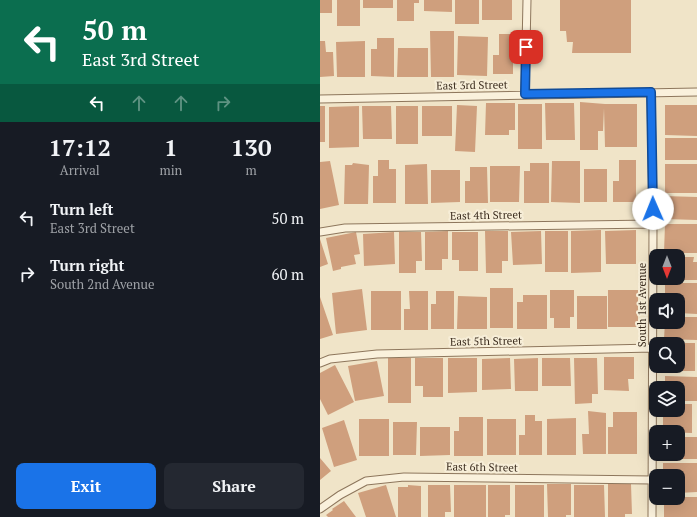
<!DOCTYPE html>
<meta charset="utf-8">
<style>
:root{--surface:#171b24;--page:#242831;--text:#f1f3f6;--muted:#9ea1a6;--accent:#1a73e8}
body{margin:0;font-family:"PT Serif",serif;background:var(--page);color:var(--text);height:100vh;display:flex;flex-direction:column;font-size:15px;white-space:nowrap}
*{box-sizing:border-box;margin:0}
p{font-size:13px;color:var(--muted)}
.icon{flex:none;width:22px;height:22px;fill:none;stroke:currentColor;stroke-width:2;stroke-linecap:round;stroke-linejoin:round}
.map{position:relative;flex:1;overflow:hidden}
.panel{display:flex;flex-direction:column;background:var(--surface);width:320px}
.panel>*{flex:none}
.hud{background:#0b6e4f;color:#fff;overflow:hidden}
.needle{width:26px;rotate:180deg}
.tools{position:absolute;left:329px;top:249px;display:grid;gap:8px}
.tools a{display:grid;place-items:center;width:36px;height:36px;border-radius:8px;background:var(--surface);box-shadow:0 4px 16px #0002;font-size:20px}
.pin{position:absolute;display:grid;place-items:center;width:34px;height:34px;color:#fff;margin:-17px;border-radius:8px;box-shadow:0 2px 6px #0006}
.me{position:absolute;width:44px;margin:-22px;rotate:359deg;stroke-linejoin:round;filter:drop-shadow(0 0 3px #0008)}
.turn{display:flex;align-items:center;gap:14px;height:84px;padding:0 16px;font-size:18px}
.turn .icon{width:52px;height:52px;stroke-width:2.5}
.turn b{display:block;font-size:28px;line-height:34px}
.lanes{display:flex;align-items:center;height:38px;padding:0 16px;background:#0003;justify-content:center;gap:20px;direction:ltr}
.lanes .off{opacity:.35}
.eta{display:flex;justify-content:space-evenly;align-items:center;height:68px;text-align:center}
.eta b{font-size:24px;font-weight:600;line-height:28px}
.primary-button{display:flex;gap:8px;margin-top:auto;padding:8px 16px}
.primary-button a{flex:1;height:46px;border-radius:8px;background:var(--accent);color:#fff;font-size:16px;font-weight:600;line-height:46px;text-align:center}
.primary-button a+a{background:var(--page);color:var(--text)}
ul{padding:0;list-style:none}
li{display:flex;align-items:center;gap:12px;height:56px;padding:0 16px}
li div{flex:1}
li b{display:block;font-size:15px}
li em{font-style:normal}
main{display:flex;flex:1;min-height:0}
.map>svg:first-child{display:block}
.building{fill:#cf9f7d}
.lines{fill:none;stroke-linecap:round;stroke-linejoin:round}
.lane-casing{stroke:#8d765c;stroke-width:9}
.lane{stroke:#faf1dc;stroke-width:7}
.route-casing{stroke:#114b97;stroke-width:10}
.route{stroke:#1a73e8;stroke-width:7}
.labels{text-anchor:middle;stroke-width:4;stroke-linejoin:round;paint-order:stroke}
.street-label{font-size:11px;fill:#3d2e20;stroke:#f7eed8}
</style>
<main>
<section class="panel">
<div class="hud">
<div class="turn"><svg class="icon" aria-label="left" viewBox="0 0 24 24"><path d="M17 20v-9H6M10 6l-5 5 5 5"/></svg><div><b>50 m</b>East 3rd Street</div></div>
<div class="lanes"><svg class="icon" aria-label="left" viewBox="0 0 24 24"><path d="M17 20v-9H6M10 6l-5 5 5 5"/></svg><svg class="icon off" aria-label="ahead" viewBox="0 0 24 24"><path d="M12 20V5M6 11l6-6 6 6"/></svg><svg class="icon off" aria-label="ahead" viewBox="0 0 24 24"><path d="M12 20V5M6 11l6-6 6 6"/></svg><svg class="icon off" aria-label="right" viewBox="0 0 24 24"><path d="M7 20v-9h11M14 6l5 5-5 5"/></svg></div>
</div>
<div class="eta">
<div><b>17:12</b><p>Arrival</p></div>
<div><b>1</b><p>min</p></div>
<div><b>130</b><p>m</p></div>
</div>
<ul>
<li><svg class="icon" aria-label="left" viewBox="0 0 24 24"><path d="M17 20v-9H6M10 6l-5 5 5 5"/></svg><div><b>Turn left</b><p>East 3rd Street</p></div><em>50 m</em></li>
<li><svg class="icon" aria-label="right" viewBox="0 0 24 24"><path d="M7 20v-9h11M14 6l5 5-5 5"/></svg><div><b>Turn right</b><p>South 2nd Avenue</p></div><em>60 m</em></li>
</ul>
<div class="primary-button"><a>Exit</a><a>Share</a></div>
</section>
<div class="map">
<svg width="377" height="517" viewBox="0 0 377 517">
<rect width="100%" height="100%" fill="#f0e4c8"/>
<path class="building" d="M0,0h12v13h-12z
M17,0h23v26h-23z
M43,0h30v8h-30z
M77,0h22v3h-5v18h-17z
M104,0h28v12l-28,-1z
M135,0h24v24h-24z
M162,0h30v20h-30z
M240,0h71v53h-59l1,-11h-6l-1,-11h-6z
M110,31h24v46h-23z
M179,34h14v40h-20v-19h6z
M138,36l30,1 -1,39 -30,-1z
M57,38h17v39l-23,-1v-27h6z
M0,41h5l1,11h7l1,24 -14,1z
M45,41v36h-28l-1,-35z
M78,48h30v29h-31z
M260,102l25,2h32v43h-32l-1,-39 -1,23h-5v19h-18z
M166,103h29v27h-6v5h-24z
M225,103h29l1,37h-29z
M198,104h24v45h-24z
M137,105l20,1 -2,46 -20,-1z
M345,105h32v31l-32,-1z
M0,106h5v36h-5z
M39,106v41l-30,1v-41z
M42,106h29l1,33h-29z
M76,106h22v38h-22z
M102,106h30v30h-30z
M345,138h32v22h-32z
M58,160h11v9h7v34h-23v-27h5z
M299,160h17v42h-23v-21h6z
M10,161l9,44 -19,4v-47z
M232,161h28v42l-29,-1z
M33,163l16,2 -1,39h-24l1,-39h7z
M210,163h19v40h-25v-32h6z
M107,164l1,40h-23v-39z
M345,164h32v29h-32z
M170,166h30l-1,36h-29z
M150,167h17l1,36h-23v-22h5z
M264,169h23v33h-23z
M111,170h29v32l-29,1z
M344,196l33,1v23l-32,-1z
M345,224h32v29h-33z
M281,230v42l-30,1v-42z
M316,230v34h-30l-1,-33z
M128,231v28h-6v11h-17v-38z
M165,231h23v30h-6v12h-16z
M221,231l1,33 -29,1 -2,-33z
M225,231h23v41h-23z
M36,232l4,22 -6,1 2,9 -15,3v2l-8,2 -7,-33z
M74,232l1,32 -31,2 -1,-32z
M79,232h22l1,29h-6v12h-17z
M132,232h26v39h-19v-11h-7z
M0,239l8,25 -8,3z
M358,257h16l-1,5h4v18h-33v-2h14z
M345,283h32v31l-19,-1v-13h-13z
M170,288h23v40h-23z
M42,289l5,41 -31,4 -4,-41z
M230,290h24v27h-4v11h-16v-10h-4z
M288,290h30v37h-30z
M51,291h30v39h-30z
M89,291h19v39h-24v-21h6z
M116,291h18v38h-23v-25h5z
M203,295h24v34h-30v-27h6z
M138,296l29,1v32h-30z
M257,296h30v33h-30z
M0,297l13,38 -13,4z
M358,317h19v23l-33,-1 1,-17h13z
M358,343h17v28h-32v-5h15z
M284,357h30v22h-6l1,12 -25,-1z
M68,358h23v45h-23z
M95,358h28v39h-20v-11h-8z
M128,358h29v34l-29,1z
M190,358l1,31 -29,1v-31z
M218,358v33h-23l-1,-32z
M222,358h28l1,28h-29z
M254,358h23l1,36h-6v9l-17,1z
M57,361l7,35 -29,5 -7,-35z
M15,365l19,37 -26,13 -8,-16v-26z
M345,376l32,1v24h-19v-13h-15v-5h2z
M358,404h14v29l-29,-1v-22h15z
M268,411l18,2v41h-23l-1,-20h7z
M293,412h24v42h-29v-27h5z
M205,415h10v6h7v34h-23v-20h6z
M139,417h24v39h-29v-25h5z
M256,418v37h-29v-36z
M39,419h30v37h-30z
M167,419h29v36h-29z
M24,420l13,40 -23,7 -12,-39z
M73,422h24l-1,33h-23z
M100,427h30v28l-30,1z
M358,437h19v22h-33v-5h14z
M0,458l11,13 -11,9z
M343,463h34v29l-19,1v-17h-15z
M227,484h24v31h-5v2h-18z
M288,484h23l1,30h-7v3h-17z
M66,485l10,32h-30l-8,-24z
M88,485l13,1v31h-23v-30h10z
M108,485h22l1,27h-6v5h-17z
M134,485h32v32h-32z
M168,485h22v30h-5v2h-17z
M195,485h29v32h-29z
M254,485h30l1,32h-31z
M358,497h19v20h-33v-19h14z
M24,501l12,16h-28l-2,-2 7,-5 -1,-1z"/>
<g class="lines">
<g class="lane-casing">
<path id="lane" d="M331,92l2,132 -1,293
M205,94l2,-94
M0,99l377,-7
M0,232l25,-4 308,-4
M0,363l10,-4 47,-5 276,-6
M0,509l20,-14 26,-14 38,-4 248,3"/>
</g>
<use href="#lane" class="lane"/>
</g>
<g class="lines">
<g class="route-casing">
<path id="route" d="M206,47l-1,47 126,-2 2,117"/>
</g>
<use href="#route" class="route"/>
</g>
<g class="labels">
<g class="street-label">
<text transform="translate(152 85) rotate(-1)" y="4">East 3rd Street</text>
<text transform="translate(166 215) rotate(-1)" y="4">East 4th Street</text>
<text transform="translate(322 305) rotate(-90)" y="4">South 1st Avenue</text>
<text transform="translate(166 341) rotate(-1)" y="4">East 5th Street</text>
<text transform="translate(162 467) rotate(1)" y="4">East 6th Street</text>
</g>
</g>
</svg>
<div class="tools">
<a><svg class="needle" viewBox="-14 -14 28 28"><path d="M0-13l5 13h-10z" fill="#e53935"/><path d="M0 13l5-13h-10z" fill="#9ea1a6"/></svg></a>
<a><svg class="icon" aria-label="sound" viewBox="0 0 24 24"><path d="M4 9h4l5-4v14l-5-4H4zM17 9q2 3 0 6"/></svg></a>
<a><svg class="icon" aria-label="search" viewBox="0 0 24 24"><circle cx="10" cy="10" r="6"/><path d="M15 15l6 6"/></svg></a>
<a><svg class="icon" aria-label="layers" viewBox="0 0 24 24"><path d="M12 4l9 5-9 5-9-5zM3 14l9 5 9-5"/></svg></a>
<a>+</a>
<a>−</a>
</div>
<div class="pin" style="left:206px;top:47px;background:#d93025"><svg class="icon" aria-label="arrive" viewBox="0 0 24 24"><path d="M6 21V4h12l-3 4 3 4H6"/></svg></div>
<svg class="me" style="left:333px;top:209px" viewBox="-20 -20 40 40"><circle r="19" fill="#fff"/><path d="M0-13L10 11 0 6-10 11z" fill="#1a73e8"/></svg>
</div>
</main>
